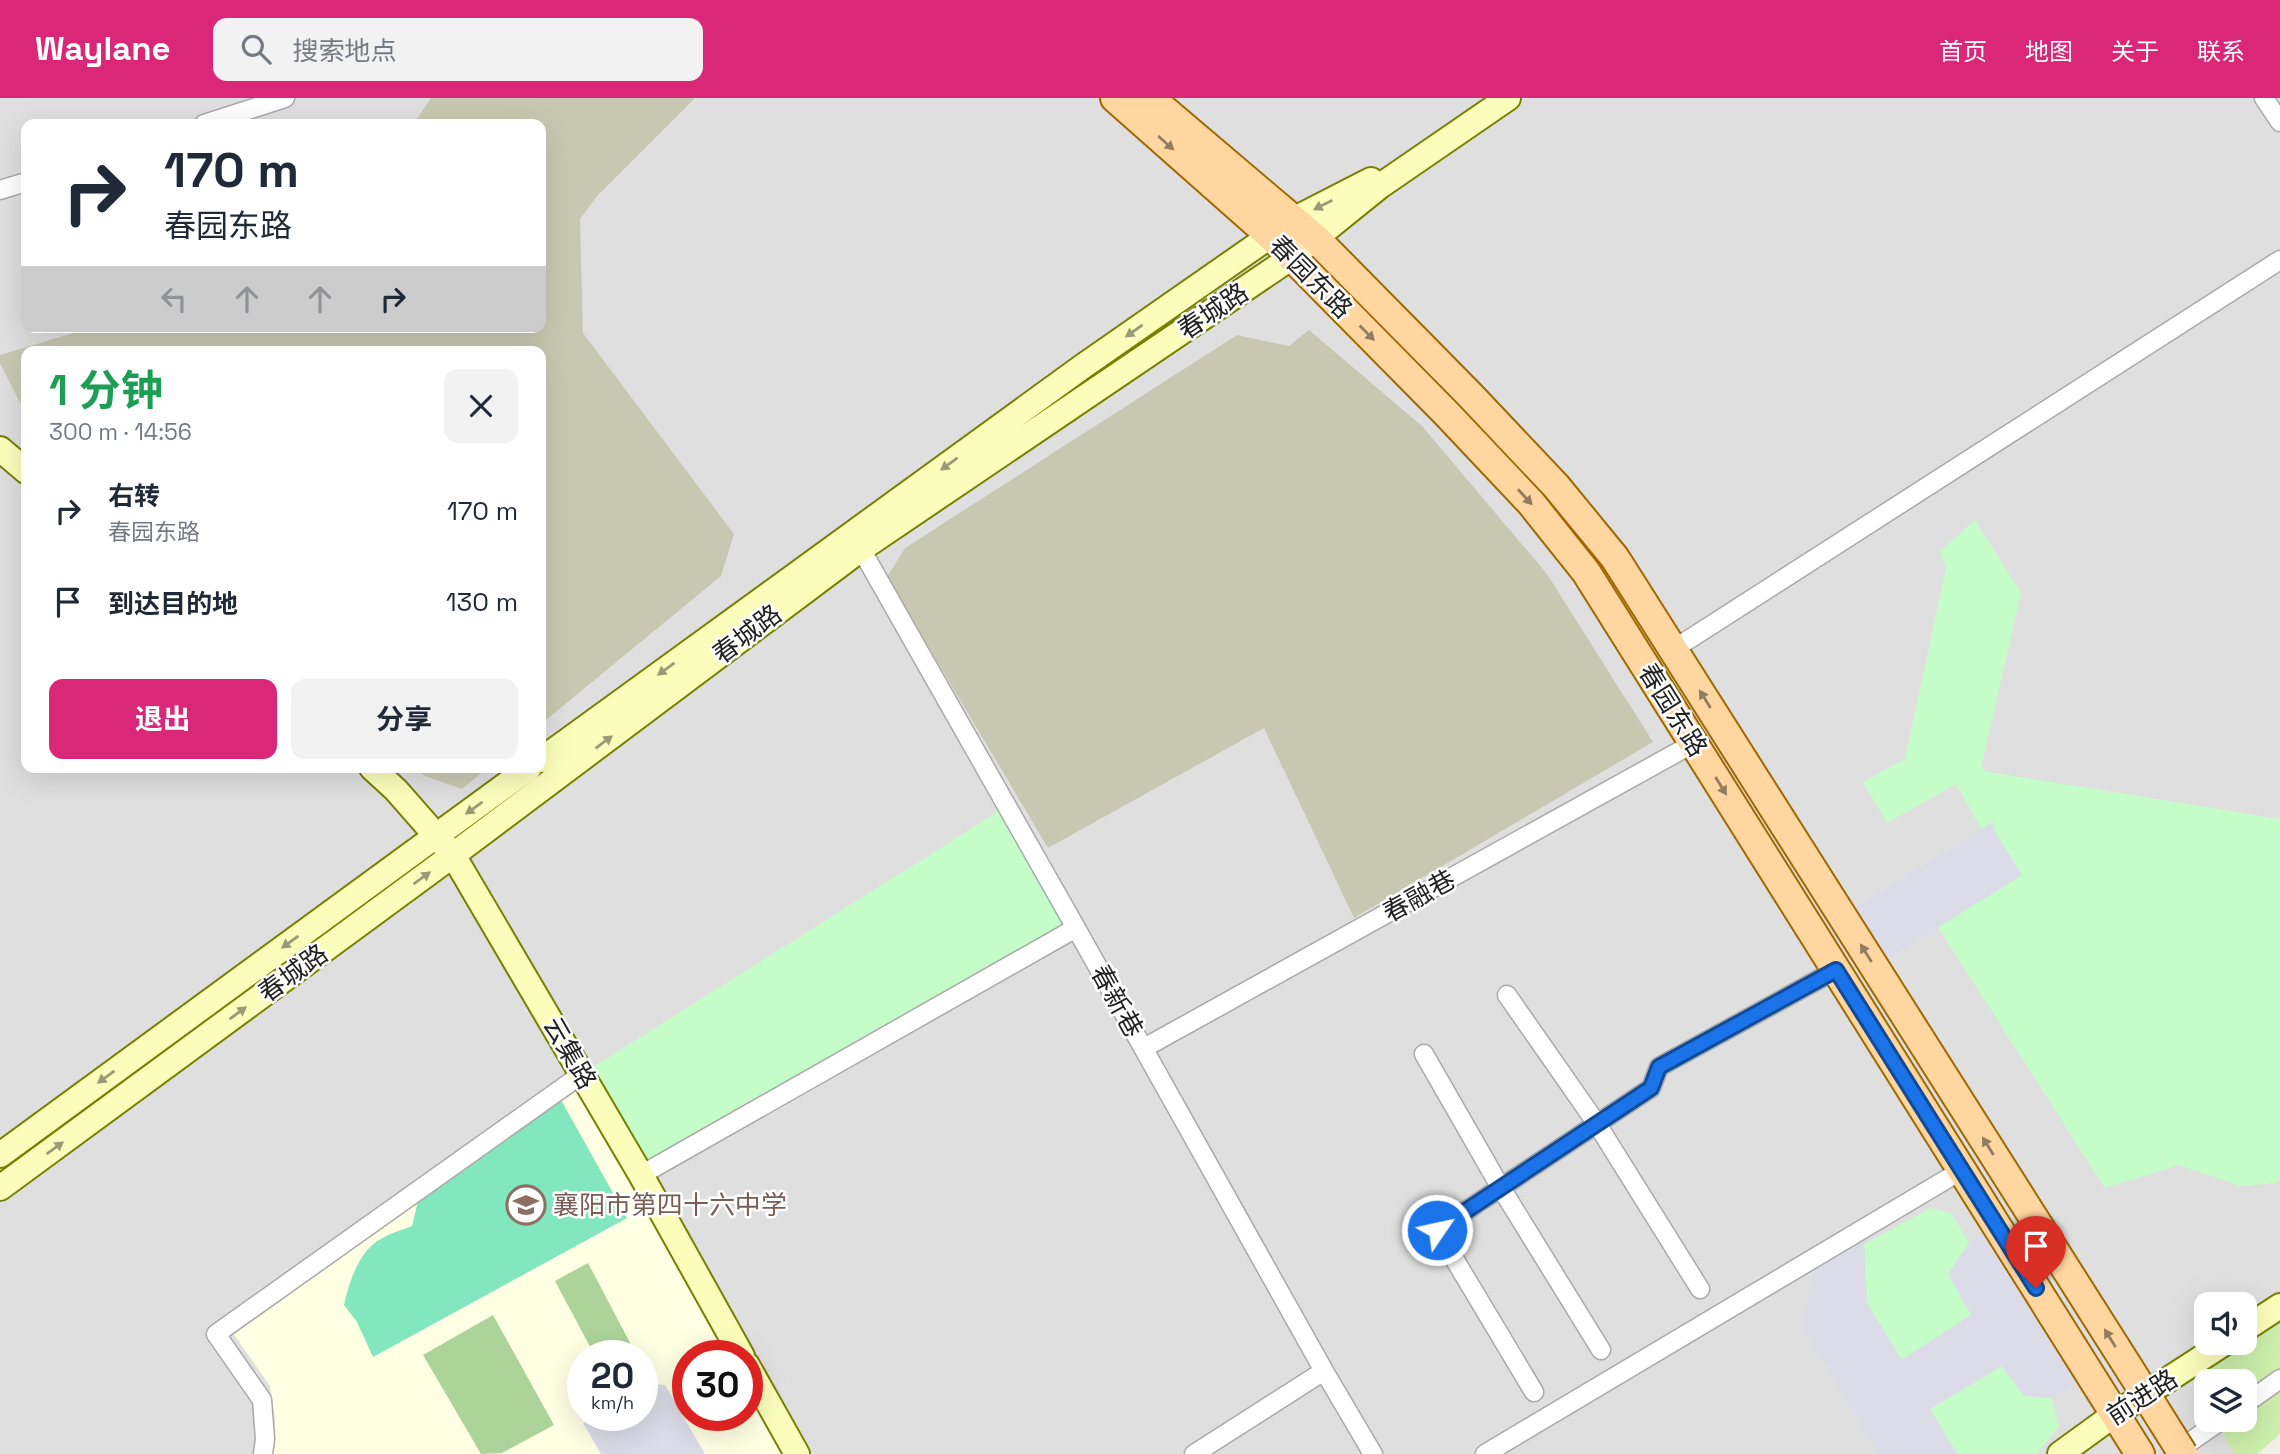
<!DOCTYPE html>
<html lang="zh">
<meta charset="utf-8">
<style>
:root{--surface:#fff;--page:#f2f2f3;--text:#1f2937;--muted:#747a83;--accent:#db2777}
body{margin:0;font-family:"Space Grotesk","Noto Sans SC",sans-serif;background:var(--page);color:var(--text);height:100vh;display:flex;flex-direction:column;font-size:26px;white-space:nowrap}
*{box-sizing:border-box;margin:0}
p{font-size:23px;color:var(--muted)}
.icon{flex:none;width:38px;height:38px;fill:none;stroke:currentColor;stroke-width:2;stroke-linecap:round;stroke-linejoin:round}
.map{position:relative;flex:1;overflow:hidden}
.sheet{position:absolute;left:21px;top:248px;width:525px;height:427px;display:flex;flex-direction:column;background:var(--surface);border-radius:14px;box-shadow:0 7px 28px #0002}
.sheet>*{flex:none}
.banner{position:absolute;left:21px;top:21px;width:525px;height:214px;border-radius:14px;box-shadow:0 7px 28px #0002;background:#fff;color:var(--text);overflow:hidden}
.tools{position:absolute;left:2194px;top:1194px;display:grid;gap:14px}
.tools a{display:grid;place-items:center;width:63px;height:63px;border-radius:14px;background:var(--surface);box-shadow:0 7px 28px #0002;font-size:35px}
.speed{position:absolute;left:567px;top:1242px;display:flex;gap:14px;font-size:35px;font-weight:700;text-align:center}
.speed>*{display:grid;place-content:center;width:91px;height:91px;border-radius:50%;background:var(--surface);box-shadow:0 7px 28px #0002;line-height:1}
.speed small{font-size:18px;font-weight:400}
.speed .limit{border:10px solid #d22;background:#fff;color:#111}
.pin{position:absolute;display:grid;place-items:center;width:60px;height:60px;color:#fff;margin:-72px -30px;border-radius:50% 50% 50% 0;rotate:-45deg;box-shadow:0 0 7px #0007}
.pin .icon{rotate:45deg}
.me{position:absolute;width:77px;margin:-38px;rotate:56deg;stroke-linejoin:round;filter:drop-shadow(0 0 5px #0008)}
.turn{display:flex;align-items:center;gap:24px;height:147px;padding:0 28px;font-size:32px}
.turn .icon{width:91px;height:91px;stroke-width:2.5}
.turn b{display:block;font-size:49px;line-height:60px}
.lanes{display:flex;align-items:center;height:66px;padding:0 28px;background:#0003;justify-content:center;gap:35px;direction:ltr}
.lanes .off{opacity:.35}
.round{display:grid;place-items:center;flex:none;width:74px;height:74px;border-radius:14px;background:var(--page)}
.overview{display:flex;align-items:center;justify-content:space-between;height:119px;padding:0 28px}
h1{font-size:42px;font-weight:700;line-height:52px;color:#1e9e55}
.primary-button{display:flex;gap:14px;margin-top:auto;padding:14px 28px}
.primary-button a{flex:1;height:80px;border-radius:14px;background:var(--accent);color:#fff;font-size:28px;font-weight:700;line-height:80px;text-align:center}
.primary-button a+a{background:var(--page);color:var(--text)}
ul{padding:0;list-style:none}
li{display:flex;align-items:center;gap:21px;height:91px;padding:0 28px}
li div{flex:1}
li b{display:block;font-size:26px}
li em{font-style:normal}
header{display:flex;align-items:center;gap:42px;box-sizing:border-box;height:98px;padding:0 35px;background:var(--accent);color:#fff}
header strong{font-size:33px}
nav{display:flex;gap:38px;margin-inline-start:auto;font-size:24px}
.search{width:490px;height:63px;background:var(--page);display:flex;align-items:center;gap:18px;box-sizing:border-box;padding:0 24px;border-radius:14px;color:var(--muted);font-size:26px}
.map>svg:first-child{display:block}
.residential{fill:#e0dfdf;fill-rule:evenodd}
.education{fill:#ffffe4;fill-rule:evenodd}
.construction{fill:#c8c8b2}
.grass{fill:#cdefac}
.forest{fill:#acd49a}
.park{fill:#c4fdc8}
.pitch{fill:#82e6be}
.plaza{fill:#dcdce8}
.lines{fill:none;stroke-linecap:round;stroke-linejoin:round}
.street-casing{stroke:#a9a9a9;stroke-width:21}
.secondary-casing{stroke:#758100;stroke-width:28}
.primary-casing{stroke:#9f6900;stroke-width:32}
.street{stroke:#fff;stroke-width:18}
.secondary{stroke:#fbfebb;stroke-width:24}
.primary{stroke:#ffd5a0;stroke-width:28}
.primary-bridge-casing{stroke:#9f6900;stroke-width:32;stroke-linecap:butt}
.primary-bridge{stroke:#ffd5a0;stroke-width:28}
.oneway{fill:#907c61}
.oneway2{fill:#999b76}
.route-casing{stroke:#114b97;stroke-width:18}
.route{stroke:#1a73e8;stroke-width:12}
.labels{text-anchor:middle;stroke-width:5;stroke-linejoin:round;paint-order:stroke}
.street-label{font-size:26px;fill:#222;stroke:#fff}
.education-label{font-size:26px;fill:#785e54;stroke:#fff;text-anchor:start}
</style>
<header>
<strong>Waylane</strong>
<div class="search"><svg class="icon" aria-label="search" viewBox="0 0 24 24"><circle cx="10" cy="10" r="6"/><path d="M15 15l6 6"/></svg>搜索地点</div>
<nav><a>首页</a><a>地图</a><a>关于</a><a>联系</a></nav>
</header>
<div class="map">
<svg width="2280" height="1356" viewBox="0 0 2280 1356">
<rect width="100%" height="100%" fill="#f2efe8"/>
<path class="residential" d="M0,0h2280v1334l-23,22h-2257zM26,26h515v203h-515zM26,254h515v416h-515zM2207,1206h38v38h-38zM583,1258h59v60h-59zM688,1258h59v60h-59zM2207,1283h38v38h-38z"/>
<path class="education" d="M579,984l153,274h-44v60h59v-31l39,69h-513l2,-34 -5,-34 -40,-57zM583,1258h59v60h-59z"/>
<path class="construction" d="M431,0h264l-98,98 -17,23 3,114 151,201 -13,42 -180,148v-372h-515v63l-26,-52v-8l93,-28h448v-203h-127z
M1309,232l113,96 125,148 106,168 -299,176 -90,-190 -216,120 -161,-271 18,-29 332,-213 52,11z
M416,670h71l-25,21 -37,-13z"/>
<path class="grass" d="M2280,1208v128l-23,20h-22l-21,-35h31v-38h-38v26l-22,-37 40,-28h20v-13z"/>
<path class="forest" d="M588,1165l49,93h-42l-40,-75z
M493,1217l61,110 -52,28 -21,1 -58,-99z"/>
<path class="park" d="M1975,422l46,73 -39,170 1,8 297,48v361l-5,3 -35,3 -61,-21 -74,23 -167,-261 73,-46 -55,-97 -69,39 -24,-41 42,-23 41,-191 -6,-17z
M1007,708l69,122 -435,247 -59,-101z
M1931,1110l20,5 18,30 -21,31 23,41 -70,45 -34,-57 -3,-59z
M2002,1268l22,30 27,2 8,29 -23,27h-79l-27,-45z"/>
<path class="pitch" d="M561,1002l66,118 -254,139 -16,-35 -13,-17c5,-22 15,-55 37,-66 9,-6 21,-9 31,-13l6,-25z"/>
<path class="plaza" d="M1993,724l3,11 26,42 -147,92 -32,-52z
M1995,1125l95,151 -39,24 -27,-2 -22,-30 -72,43 27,45h-79l-75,-126 13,-72 47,-28 4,75 35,57 69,-45 -23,-41 21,-31z
M648,1286l17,1 40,69h-104l-18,-31 12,-7h47v-29z"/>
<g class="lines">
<g class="street-casing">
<path id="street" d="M2264,0l16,24
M204,26l81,-26
M0,92l26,-8
M861,451l215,379 248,443 49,83
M1674,551l606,-389
M1507,897l90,129 103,165
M1144,950l550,-305
M1424,956l74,129 103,167
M641,1077l435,-247
M1534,1294l-97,-162 214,-142 8,-21 177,-97
M2245,1306l35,-25
M2174,1355l49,-34
M263,1356l2,-15 -3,-39 -46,-66 366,-260
M1194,1356l130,-83
M1485,1356l477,-284"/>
</g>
<g class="secondary-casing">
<path id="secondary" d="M0,351l26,22
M541,662l541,-393 211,-147 78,-40
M372,670l24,22 57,65 188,320 101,181
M0,1057l529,-387
M0,1090l453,-333 408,-306 431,-292 88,-71 128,-88
M2245,1231l35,-23
M747,1267l50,89
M2060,1356l55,-40 111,-72"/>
</g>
<g class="primary-casing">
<path id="primary" d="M1115,0l156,138 21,21 155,157 84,89 55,69 554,882
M1150,0l166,141 153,155 87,92 59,72 531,837"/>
</g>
<use href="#street" class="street"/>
<use href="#secondary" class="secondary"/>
<use href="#primary" class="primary"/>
<g class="primary-bridge-casing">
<path id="primary-bridge" d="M2146,1297l37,59"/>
</g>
<use href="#primary-bridge" class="primary-bridge"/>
</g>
<defs><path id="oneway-solid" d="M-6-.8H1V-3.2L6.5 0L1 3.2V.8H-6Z" transform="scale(1.75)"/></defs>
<g class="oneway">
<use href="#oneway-solid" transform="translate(1166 45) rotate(42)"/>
<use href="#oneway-solid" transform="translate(1367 235) rotate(45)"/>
<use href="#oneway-solid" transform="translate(1525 399) rotate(47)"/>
<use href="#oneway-solid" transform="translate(1705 601) rotate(-122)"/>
<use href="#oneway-solid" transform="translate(1721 688) rotate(58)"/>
<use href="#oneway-solid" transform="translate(1866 855) rotate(-122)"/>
<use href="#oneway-solid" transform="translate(1988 1048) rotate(-122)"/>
<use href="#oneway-solid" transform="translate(2110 1240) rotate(-122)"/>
</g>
<g class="oneway2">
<use href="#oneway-solid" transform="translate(1323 107) rotate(153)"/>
<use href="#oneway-solid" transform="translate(1134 233) rotate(145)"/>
<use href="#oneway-solid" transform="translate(949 366) rotate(144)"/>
<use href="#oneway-solid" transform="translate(666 571) rotate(144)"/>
<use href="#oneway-solid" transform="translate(604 644) rotate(-37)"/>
<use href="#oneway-solid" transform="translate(474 710) rotate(144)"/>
<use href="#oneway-solid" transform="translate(422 780) rotate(-36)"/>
<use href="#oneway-solid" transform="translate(290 844) rotate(144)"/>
<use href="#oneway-solid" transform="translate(238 915) rotate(-36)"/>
<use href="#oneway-solid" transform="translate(106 979) rotate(144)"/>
<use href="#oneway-solid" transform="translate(55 1050) rotate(-36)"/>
</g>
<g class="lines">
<g class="route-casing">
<path id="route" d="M1437,1132l214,-142 8,-21 177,-97 200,318"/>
</g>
<use href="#route" class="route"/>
</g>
<defs>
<g id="school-ring" transform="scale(2.0125)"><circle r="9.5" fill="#fff" stroke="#8d6e63" stroke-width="1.5"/><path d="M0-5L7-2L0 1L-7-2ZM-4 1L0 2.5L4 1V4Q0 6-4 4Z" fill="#8d6e63"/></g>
</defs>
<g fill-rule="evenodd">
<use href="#school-ring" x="526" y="1107"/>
</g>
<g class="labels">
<g class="street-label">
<text transform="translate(1311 179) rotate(45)" y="9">春园东路</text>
<text transform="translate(1213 213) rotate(-34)" y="9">春城路</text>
<text transform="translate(747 536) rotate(-37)" y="9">春城路</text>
<text transform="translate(1673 612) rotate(58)" y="9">春园东路</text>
<text transform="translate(1419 798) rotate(-29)" y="9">春融巷</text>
<text transform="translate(293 875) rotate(-36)" y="9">春城路</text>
<text transform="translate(1117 903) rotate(61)" y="9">春新巷</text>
<text transform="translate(570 955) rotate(60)" y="9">云集路</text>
<text transform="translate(2142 1299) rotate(-33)" y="9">前进路</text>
</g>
<g class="education-label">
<text x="553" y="1116">襄阳市第四十六中学</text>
</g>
</g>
</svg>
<div class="tools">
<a><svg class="icon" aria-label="sound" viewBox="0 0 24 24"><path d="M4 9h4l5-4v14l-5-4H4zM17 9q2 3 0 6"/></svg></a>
<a><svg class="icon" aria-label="layers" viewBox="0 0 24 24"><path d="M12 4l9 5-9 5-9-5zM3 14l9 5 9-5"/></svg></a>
</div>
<div class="speed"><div>20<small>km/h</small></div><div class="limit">30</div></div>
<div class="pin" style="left:2036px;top:1190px;background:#d93025"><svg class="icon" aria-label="arrive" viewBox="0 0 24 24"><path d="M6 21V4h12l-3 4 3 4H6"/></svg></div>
<svg class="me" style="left:1437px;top:1132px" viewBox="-20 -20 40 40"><circle r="17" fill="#1a73e8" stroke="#fff" stroke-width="3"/><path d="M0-11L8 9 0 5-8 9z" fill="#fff"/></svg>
<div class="banner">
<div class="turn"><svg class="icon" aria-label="right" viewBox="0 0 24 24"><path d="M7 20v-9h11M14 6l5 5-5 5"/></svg><div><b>170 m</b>春园东路</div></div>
<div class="lanes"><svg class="icon off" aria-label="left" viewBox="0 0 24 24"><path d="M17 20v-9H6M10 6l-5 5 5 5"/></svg><svg class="icon off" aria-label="ahead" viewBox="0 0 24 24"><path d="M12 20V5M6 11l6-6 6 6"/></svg><svg class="icon off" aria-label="ahead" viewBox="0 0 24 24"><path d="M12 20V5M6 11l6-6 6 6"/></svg><svg class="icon" aria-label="right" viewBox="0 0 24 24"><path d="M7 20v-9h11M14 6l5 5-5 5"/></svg></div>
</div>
<section class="sheet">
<div class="overview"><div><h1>1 分钟</h1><p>300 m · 14:56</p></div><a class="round"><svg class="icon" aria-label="close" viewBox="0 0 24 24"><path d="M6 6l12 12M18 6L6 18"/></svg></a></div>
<ul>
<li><svg class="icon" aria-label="right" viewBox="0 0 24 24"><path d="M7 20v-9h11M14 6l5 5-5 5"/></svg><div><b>右转</b><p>春园东路</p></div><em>170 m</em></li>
<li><svg class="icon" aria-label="arrive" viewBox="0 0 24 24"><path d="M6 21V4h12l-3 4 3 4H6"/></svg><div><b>到达目的地</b></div><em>130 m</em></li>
</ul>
<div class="primary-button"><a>退出</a><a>分享</a></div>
</section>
</div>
